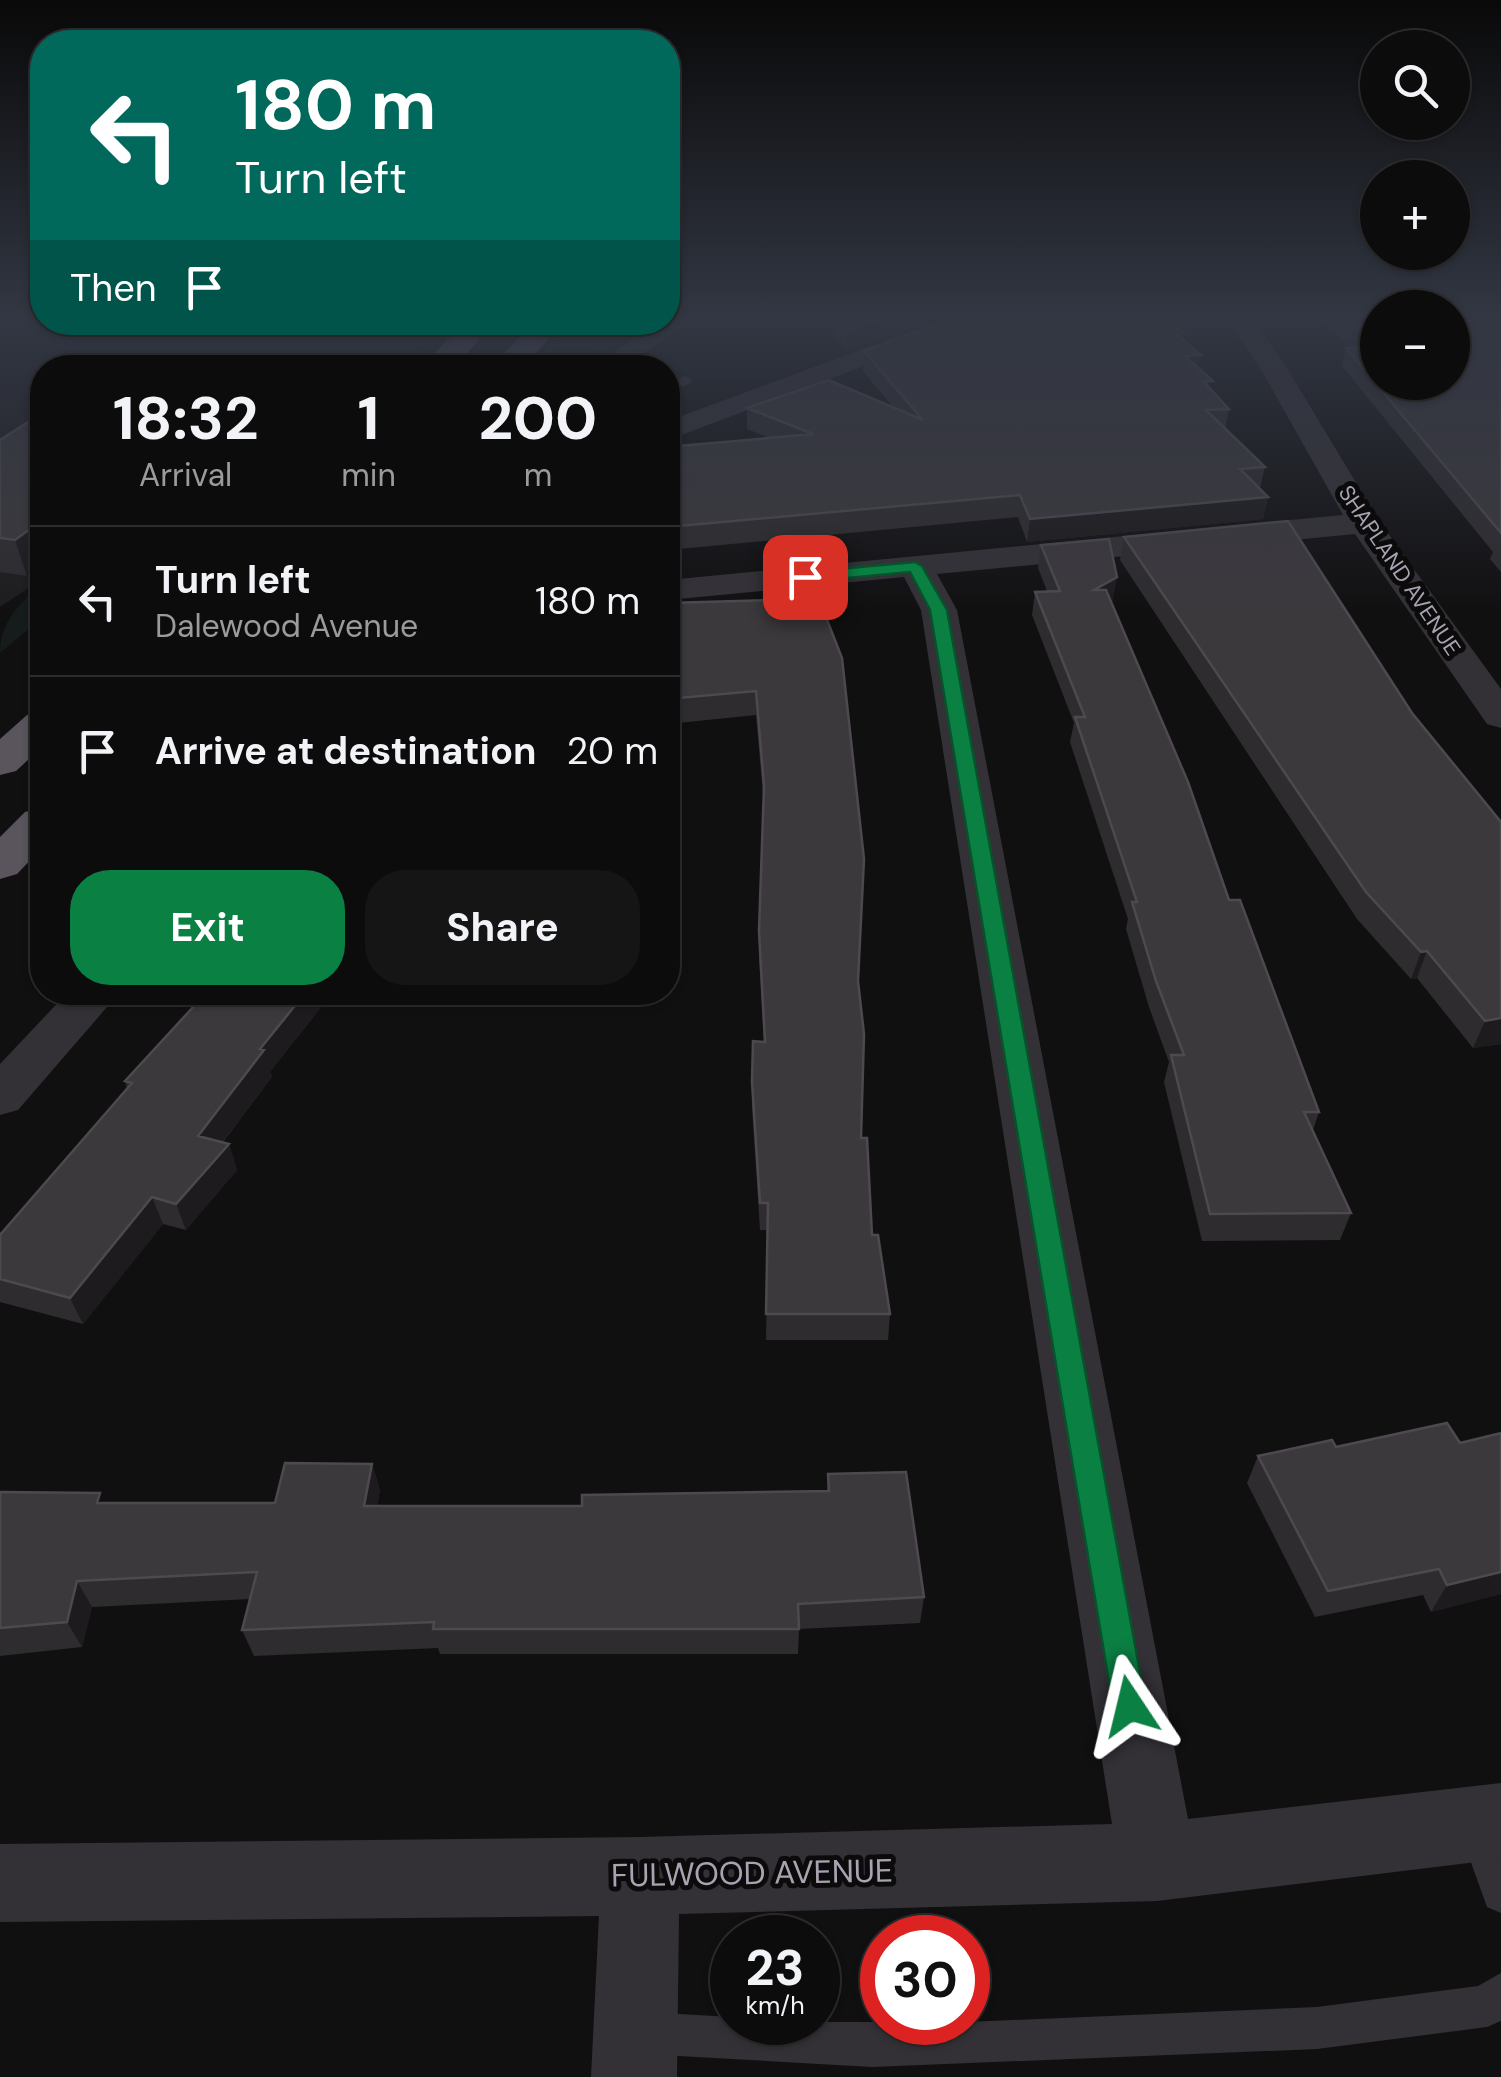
<!DOCTYPE html>
<meta charset="utf-8">
<style>
:root{--surface:#0d0c0d;--page:#161516;--text:#f1f3f6;--muted:#9a9b9d;--line:#2d2c2e;--accent:#0b8043}
body{margin:0;font-family:"DM Sans",sans-serif;background:var(--page);color:var(--text);height:100vh;display:flex;flex-direction:column;font-size:38px;white-space:nowrap}
*{box-sizing:border-box;margin:0}
p{font-size:32px;color:var(--muted)}
.icon{flex:none;width:55px;height:55px;fill:none;stroke:currentColor;stroke-width:2;stroke-linecap:round;stroke-linejoin:round}
.map{position:relative;flex:1;overflow:hidden}
.sheet{position:absolute;left:30px;top:355px;width:650px;height:650px;display:flex;flex-direction:column;background:var(--surface);border-radius:40px;box-shadow:0 2px 8px #0004,0 0 0 2px var(--line)}
.sheet>*{flex:none}
.hud{position:absolute;left:30px;top:30px;width:650px;height:305px;border-radius:40px;box-shadow:0 2px 8px #0004,0 0 0 2px var(--line);background:#00695c;color:#fff;overflow:hidden}
.buttons{position:absolute;left:1360px;top:30px;display:grid;gap:20px}
.buttons a{display:grid;place-items:center;width:110px;height:110px;border-radius:50%;background:var(--surface);box-shadow:0 2px 8px #0004,0 0 0 2px var(--line);font-size:50px}
.speed{position:absolute;left:710px;top:1915px;display:flex;gap:20px;font-size:50px;font-weight:700;text-align:center}
.speed>*{display:grid;place-content:center;width:130px;height:130px;border-radius:50%;background:var(--surface);box-shadow:0 2px 8px #0004,0 0 0 2px var(--line);line-height:1}
.speed small{font-size:25px;font-weight:400}
.speed .limit{border:15px solid #d22;background:#fff;color:#111}
.pin{position:absolute;display:grid;place-items:center;width:85px;height:85px;color:#fff;margin:-42px;border-radius:20px;box-shadow:0 5px 15px #0006}
.me{position:absolute;width:110px;margin:-55px;rotate:350deg;stroke-linejoin:round;filter:drop-shadow(0 0 8px #0008)}
.turn{display:flex;align-items:center;gap:35px;height:210px;padding:0 40px;font-size:45px}
.turn .icon{width:130px;height:130px;stroke-width:2.5}
.turn b{display:block;font-size:70px;line-height:85px}
.then{display:flex;align-items:center;height:95px;padding:0 40px;background:#0003;gap:20px;font-size:38px}
.eta{display:flex;justify-content:space-evenly;align-items:center;height:170px;text-align:center}
.eta b{font-size:60px;font-weight:700;line-height:70px}
.action{display:flex;gap:20px;margin-top:auto;padding:20px 40px}
.action a{flex:1;height:115px;border-radius:40px;background:var(--accent);color:#fff;font-size:40px;font-weight:700;line-height:115px;text-align:center}
.action a+a{background:var(--page);color:var(--text)}
ul{padding:0;list-style:none}
li{display:flex;align-items:center;gap:30px;height:150px;padding:0 40px;border-top:2px solid var(--line)}
li div{flex:1}
li b{display:block;font-size:38px}
li em{font-style:normal}
.map>svg:first-child{display:block}
.built{fill:#1e1c1e}
.green{fill:#161b1b}
.lines{fill:none;stroke-linecap:round;stroke-linejoin:round}
.service{fill:#343136;fill-rule:evenodd}
.minor{fill:#343136;fill-rule:evenodd}
.trunk{fill:#5a555d;fill-rule:evenodd}
.wall{fill:#2e2c2f}
.shaded-wall{fill:#1d1b1d}
.building{fill:#3c393d;stroke:#4d494f;stroke-width:2.5}
.route{fill:#0b8043;stroke:#07532c;stroke-width:2.5}
.labels{text-anchor:middle;stroke-width:10;stroke-linejoin:round;paint-order:stroke}
.far-street-label{font-size:22px;fill:#aaa2b1;stroke:#0c0b0c}
.near-street-label{font-size:32px;fill:#aaa2b1;stroke:#0c0b0c}
</style>
<div class="map">
<svg width="1501" height="2077" viewBox="0 0 1501 2077">
<rect width="100%" height="100%" fill="#111011"/>
<path class="built" d="M0,320l42,2 403,1 -46,44 -357,1v211l-42,28z"/>
<path class="green" d="M0,320l101,3 -53,38 -48,-3z
M128,322h222v1l-27,25 -211,-14z
M571,323v-1l73,1 -70,44h-45z
M42,587v31l-42,35c0,-29 18,-51 42,-66z"/>
<g class="lines">
<path class="service" d="M685,376l7,4 -2,3 -22,11v-10z
M1478,1810l14,5 9,24v74l-14,-6 -28,-78 5,-14z
M1501,1973v48l-14,6 -170,22 -445,18 -229,-13 -15,-6 -6,-15 6,-15 15,-6 89,5v5h236l349,-15 161,-21z"/>
<path class="minor" d="M668,320h23l-68,48h-32l66,-46z
M941,320h36l-4,5 -305,115v-19z
M1227,320h26l31,43 95,158 122,168v39l-14,-4 -132,-190 -418,40 20,36 231,1209 313,-36v76l-344,42 -478,13 -2,163h-86l8,-161 -599,6v-78l640,-7 472,-13 -191,-1214 -17,-33 -236,23v-20l675,-65 -85,-151z
M68,992h52l-102,118 -18,5v-51z"/>
<path class="trunk" d="M466,322h31l-45,46h-33z
M532,322h30l-38,46h-32z
M42,711v36l-26,24 -16,4v-36l27,-24z
M42,808v40l-25,26 -17,5v-42l25,-25z"/>
</g>
<path class="wall" d="M825,320h106l-84,31z
M948,320h236l-2,9 -2,1 3,2 -1,7 30,51 17,19 -4,20 40,38 -5,21 8,9 -5,22 -236,23 -9,-25 -350,33v-103l102,-9 -23,-9v-21l146,-1 -30,-36 1,-20z
M1322,320h179v252l-11,-13 3,-7 -151,-186 4,-18h6z
M0,440l27,136 -27,-4z
M1288,521l213,523 -28,4 -56,-70 -6,1 -54,-60 -237,-359 4,-23z
M1041,545l72,55 -2,2 118,298 90,212 -6,18 38,83 -11,27 -138,1 -38,-159 5,-20 -20,-55 -23,-78 2,-10 -58,-177 4,-19 -42,-108 3,-23 12,-1 -9,-23z
M804,599l54,382 3,157 11,97 18,79 -2,26h-122l2,-110h-8l-8,-122 1,-67 11,1 -5,-85 5,-152 -8,-90 -88,9v-121z
M207,992h126l-63,80 2,5 -49,65 6,2 8,26 -51,60 -23,-6 -80,100 -83,-22v-67l127,-146 -2,-8z
M1460,1443l41,151 -70,18 -8,-17 -108,22 -68,-134 11,-27 78,-9z
M372,1464l8,26 -3,16h205l245,-15 1,-17 96,123 -4,26 -121,6 -1,25h-358l-2,-6 -184,8 -12,-26 8,-31 -158,8 -10,40 -82,9v-164l105,11h170z"/>
<path class="shaded-wall" d="M879,320h52l-84,31v-20z
M1201,355l-4,20 -12,-19z
M1268,497l-5,22 -236,23 3,-23z
M42,520v44l-15,12 -12,-36z
M1117,577l-4,23 -23,14 4,-24z
M1427,951l-10,27 -6,1 10,-27z
M306,992h27l-63,80 2,5 -65,85 -9,-26 62,-87z
M1501,1018v26l-28,4 12,-27z
M229,1144l8,26 -51,60 -10,-26z
M152,1197l11,27 -80,100 -13,-26z
M372,1464l8,26 -8,43 -8,-27z
M1501,1572v22l-70,18 16,-27z
M77,1581l15,26 -10,40 -15,-25z"/>
<path class="building" d="M839,320h40l-32,11z
M948,320h221l14,12 -8,1 26,22 -16,1 28,25 -9,1 25,27 -23,1 59,57 -25,2 28,28 -238,22 -10,-24 -352,32v-80l145,-13 -66,-26 82,-28 94,40 -59,-69z
M1346,320h32v62h74v-62h49v213l-155,-185 31,-1z
M42,413v107l-27,20 -15,-2v-98z
M1288,521l124,192 89,109v196l-16,3 -58,-70 -6,1 -55,-60 -242,-355z
M1109,539l8,38 -23,13h12l82,192 41,118h11l79,212h-15l47,101 -141,1 -39,-159h13l-28,-74 -24,-79h5l-62,-185h10l-50,-125 25,-1 -19,-46z
M804,599l7,14 13,-1 18,46 22,201 -6,122 6,53 -3,104h6l5,97h6l12,79h-124l2,-111h-8l-8,-121 1,-41 12,1 -6,-111 5,-145 -8,-95 -88,8v-96z
M207,992h99l-46,57 4,1 -66,86 31,8 -53,60 -24,-7 -82,101 -70,-19v-44l132,-152 -7,-2z
M1447,1423l13,20 41,-10v139l-54,13 -8,-16 -111,22 -70,-135 74,-16 4,7z
M285,1463l87,1 -8,42h218v-11l247,-4 -1,-17 78,-2 18,125 -126,7 1,25h-366l1,-7 -192,8 15,-58 -180,9 -10,41 -67,6v-136l100,1 -3,10h178z"/>
<linearGradient id="sky" x2="0" y2="1"><stop stop-color="#090909"/><stop offset="0.52" stop-color="#323743"/><stop offset="1" stop-color="#323743" stop-opacity="0"/></linearGradient>
<rect width="1501" height="611" fill="url(#sky)"/>
<path class="route" d="M915,562l7,4 25,44 199,1096 -5,12 -11,4 -12,-4 -5,-12 -183,-1096 -20,-38 -105,10 -8,-5 8,-5z"/>
<g class="labels">
<g class="far-street-label">
<text transform="translate(1400 570) rotate(56)" y="8">SHAPLAND AVENUE</text>
</g>
<g class="near-street-label">
<text transform="translate(752 1873) rotate(-1)" y="11">FULWOOD AVENUE</text>
</g>
</g>
</svg>
<div class="buttons">
<a><svg class="icon" aria-label="search" viewBox="0 0 24 24"><circle cx="10" cy="10" r="6"/><path d="M15 15l6 6"/></svg></a>
<a>+</a>
<a>−</a>
</div>
<div class="speed"><div>23<small>km/h</small></div><div class="limit">30</div></div>
<div class="pin" style="left:805px;top:577px;background:#d93025"><svg class="icon" aria-label="arrive" viewBox="0 0 24 24"><path d="M6 21V4h12l-3 4 3 4H6"/></svg></div>
<svg class="me" style="left:1130px;top:1706px" viewBox="-20 -20 40 40"><path d="M0-17L14 15 0 8-14 15z" fill="#0b8043" stroke="#fff" stroke-width="4"/></svg>
<div class="hud">
<div class="turn"><svg class="icon" aria-label="left" viewBox="0 0 24 24"><path d="M17 20v-9H6M10 6l-5 5 5 5"/></svg><div><b>180 m</b>Turn left</div></div>
<div class="then">Then<svg class="icon" aria-label="arrive" viewBox="0 0 24 24"><path d="M6 21V4h12l-3 4 3 4H6"/></svg></div>
</div>
<section class="sheet">
<div class="eta">
<div><b>18:32</b><p>Arrival</p></div>
<div><b>1</b><p>min</p></div>
<div><b>200</b><p>m</p></div>
</div>
<ul>
<li><svg class="icon" aria-label="left" viewBox="0 0 24 24"><path d="M17 20v-9H6M10 6l-5 5 5 5"/></svg><div><b>Turn left</b><p>Dalewood Avenue</p></div><em>180 m</em></li>
<li><svg class="icon" aria-label="arrive" viewBox="0 0 24 24"><path d="M6 21V4h12l-3 4 3 4H6"/></svg><div><b>Arrive at destination</b></div><em>20 m</em></li>
</ul>
<div class="action"><a>Exit</a><a>Share</a></div>
</section>
</div>
